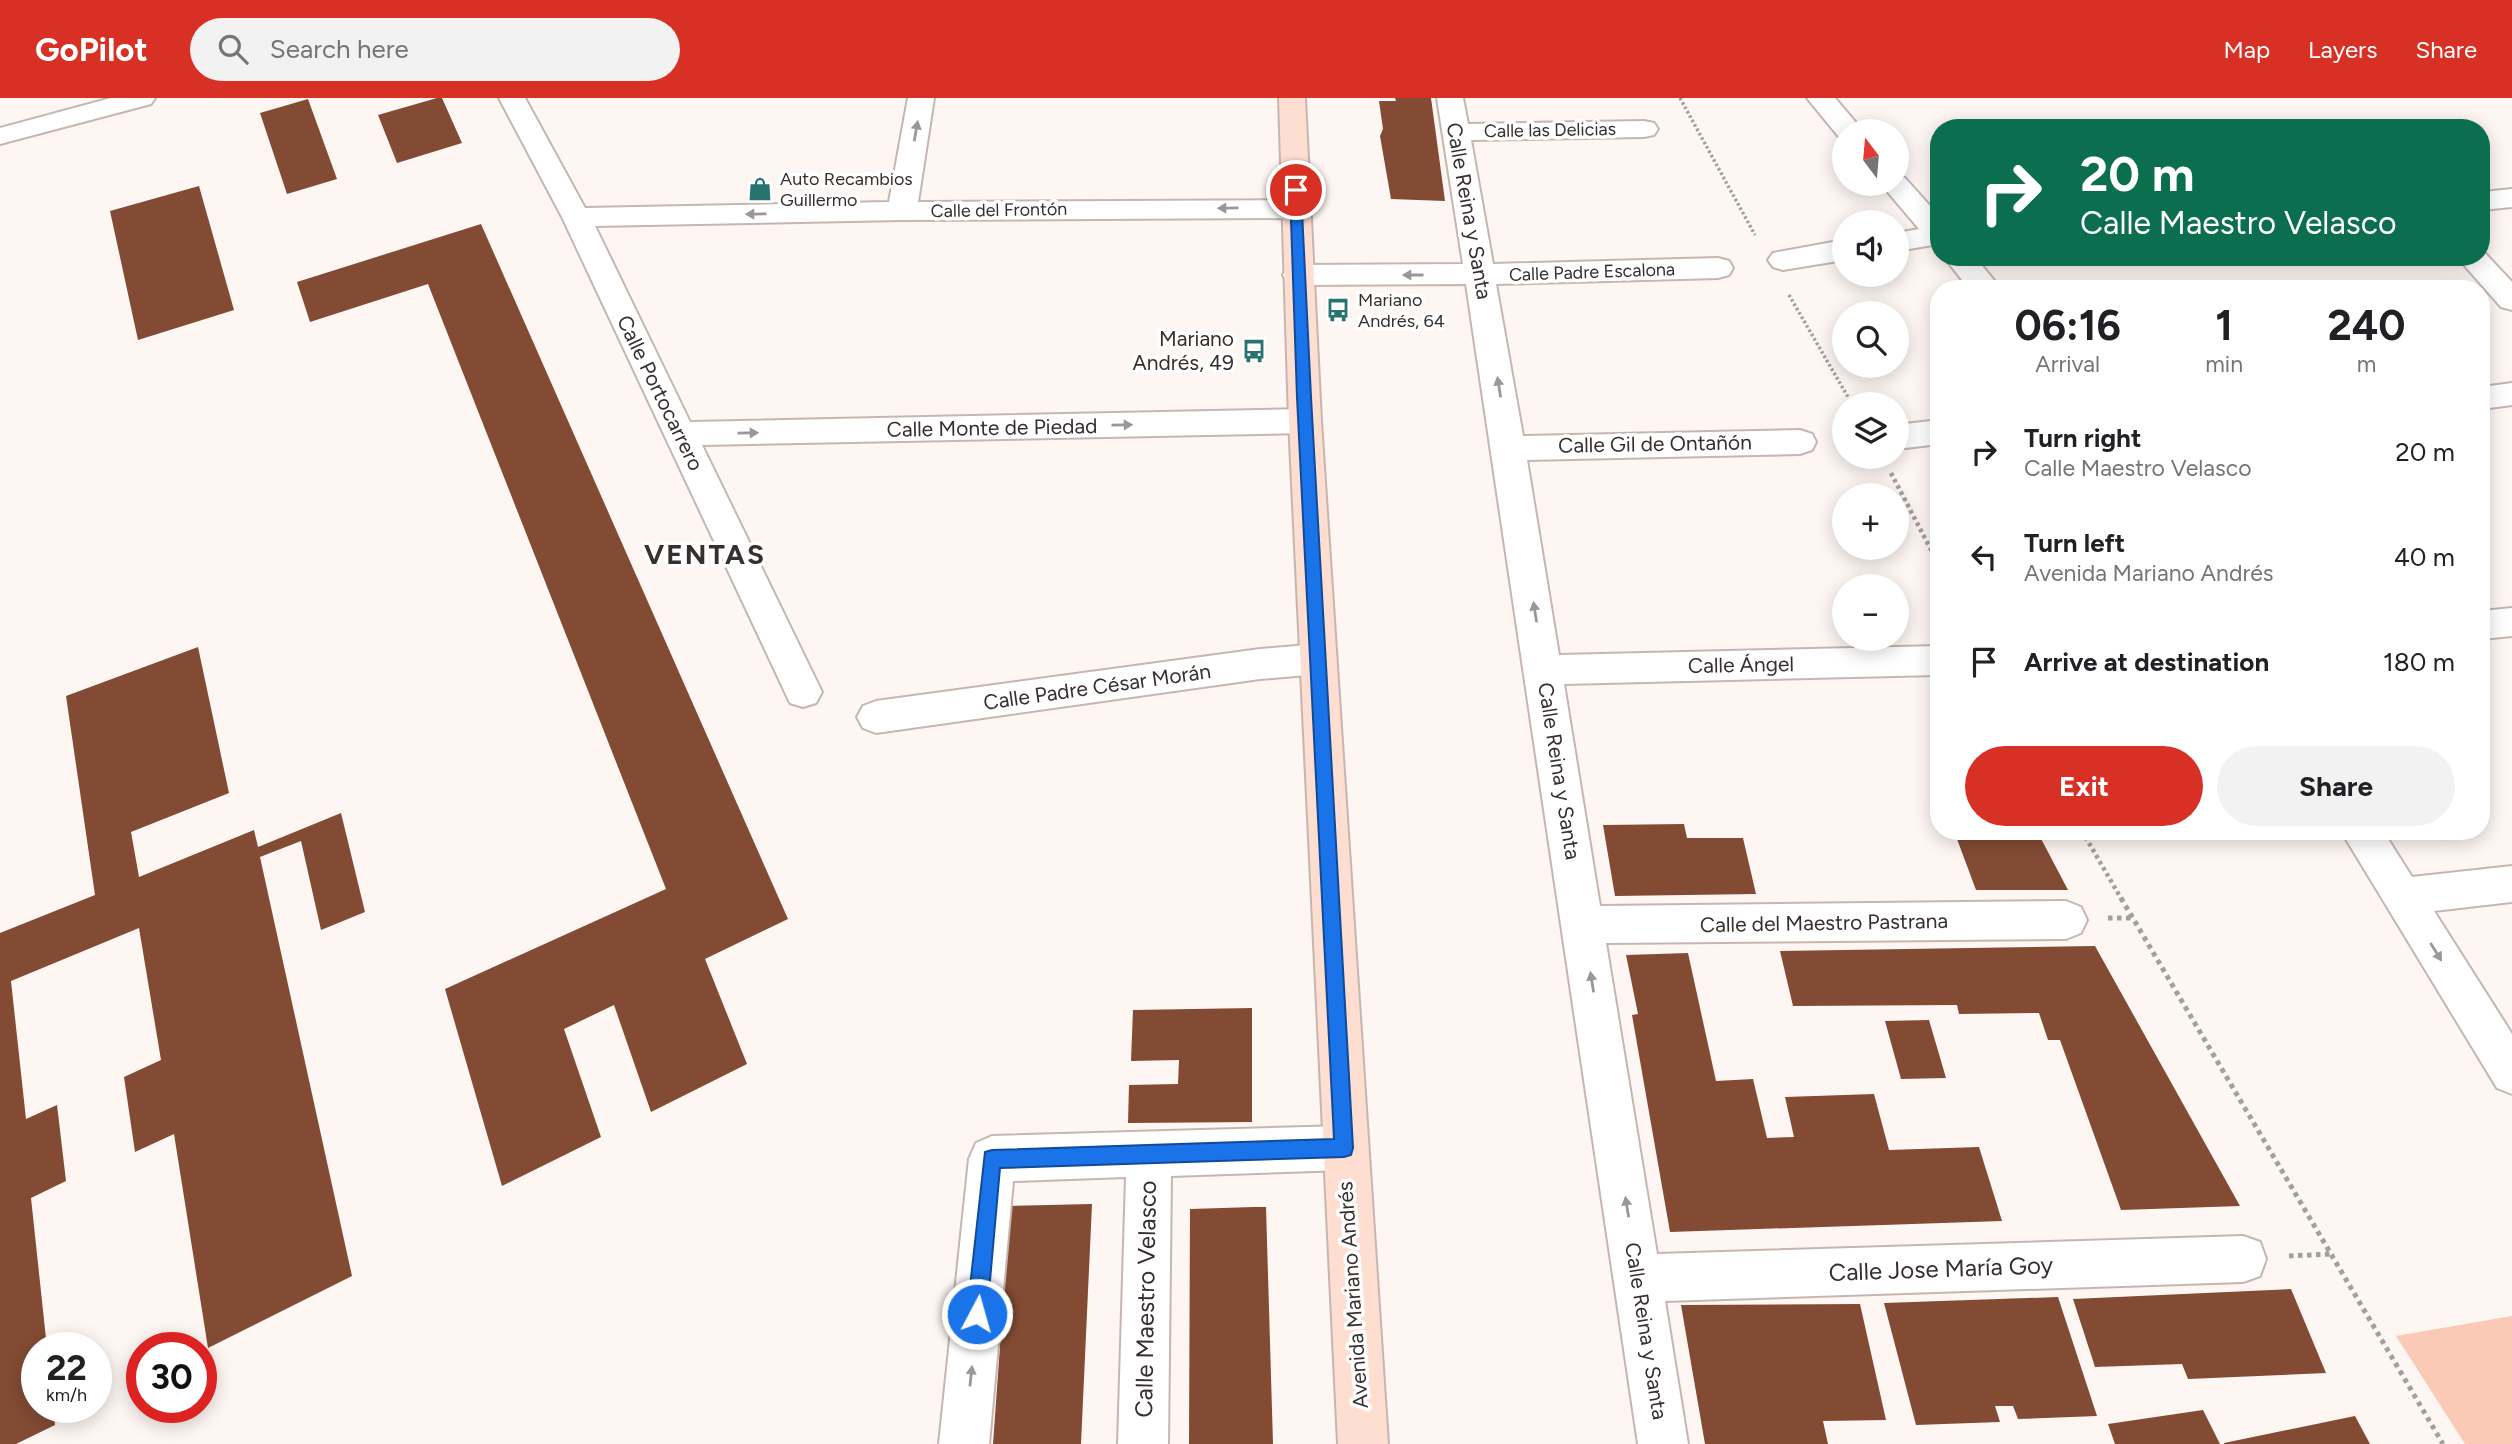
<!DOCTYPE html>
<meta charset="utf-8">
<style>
:root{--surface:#fff;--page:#f2f2f2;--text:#202124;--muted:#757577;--accent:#d93025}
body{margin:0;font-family:Figtree,sans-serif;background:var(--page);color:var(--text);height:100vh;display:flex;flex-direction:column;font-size:26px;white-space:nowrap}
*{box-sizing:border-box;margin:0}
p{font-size:23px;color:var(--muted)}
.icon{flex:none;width:38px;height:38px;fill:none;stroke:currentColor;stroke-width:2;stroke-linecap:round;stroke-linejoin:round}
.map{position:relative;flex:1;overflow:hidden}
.panel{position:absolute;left:1930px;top:182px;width:560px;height:560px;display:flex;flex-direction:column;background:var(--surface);border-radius:28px;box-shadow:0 4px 18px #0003}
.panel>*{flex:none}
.top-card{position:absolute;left:1930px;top:21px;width:560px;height:147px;border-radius:28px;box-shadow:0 4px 18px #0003;background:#0b6e4f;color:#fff;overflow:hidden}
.needle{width:46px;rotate:344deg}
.controls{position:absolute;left:1832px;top:21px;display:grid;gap:14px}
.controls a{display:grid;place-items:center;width:77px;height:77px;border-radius:50%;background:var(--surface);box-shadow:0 4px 18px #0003;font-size:35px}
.speed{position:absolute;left:21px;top:1234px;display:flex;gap:14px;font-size:35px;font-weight:700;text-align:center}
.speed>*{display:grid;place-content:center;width:91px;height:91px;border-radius:50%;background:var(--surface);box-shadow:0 4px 18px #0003;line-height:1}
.speed small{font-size:18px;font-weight:400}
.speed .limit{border:10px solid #d22;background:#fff;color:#111}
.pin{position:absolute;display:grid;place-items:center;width:60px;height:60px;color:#fff;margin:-30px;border:4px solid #fff;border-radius:50%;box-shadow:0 2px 7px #0007}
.me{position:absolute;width:77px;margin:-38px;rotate:6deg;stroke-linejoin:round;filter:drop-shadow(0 0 5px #0008)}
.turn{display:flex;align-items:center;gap:24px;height:147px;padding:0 35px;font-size:32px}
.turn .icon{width:91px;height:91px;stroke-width:2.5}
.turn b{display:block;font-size:49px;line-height:60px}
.eta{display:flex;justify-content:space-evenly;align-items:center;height:119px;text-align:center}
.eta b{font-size:42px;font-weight:700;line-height:49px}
.action{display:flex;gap:14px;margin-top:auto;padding:14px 35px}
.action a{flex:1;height:80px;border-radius:42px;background:var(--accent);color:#fff;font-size:28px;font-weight:700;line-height:80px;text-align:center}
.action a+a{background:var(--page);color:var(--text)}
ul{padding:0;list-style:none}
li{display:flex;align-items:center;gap:21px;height:105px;padding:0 35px}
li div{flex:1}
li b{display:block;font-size:26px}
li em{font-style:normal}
header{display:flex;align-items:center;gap:42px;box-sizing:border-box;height:98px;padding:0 35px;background:var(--accent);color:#fff}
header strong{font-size:33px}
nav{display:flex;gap:38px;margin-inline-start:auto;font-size:24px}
.search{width:490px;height:63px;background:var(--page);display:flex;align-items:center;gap:18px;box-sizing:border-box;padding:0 24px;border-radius:38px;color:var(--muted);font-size:26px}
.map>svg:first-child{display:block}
.green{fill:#facab7}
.building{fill:#834b34}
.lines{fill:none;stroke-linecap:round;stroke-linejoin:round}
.street-casing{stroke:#c6b6b0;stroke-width:4}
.secondary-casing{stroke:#c6b6b0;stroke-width:4}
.path-far2{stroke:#a59e9b;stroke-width:3.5;stroke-dasharray:2.5 2.5;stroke-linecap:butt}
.path-far1{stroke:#a59e9b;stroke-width:4.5;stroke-dasharray:3.5 3.5;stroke-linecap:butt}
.path{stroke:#a59e9b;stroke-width:5;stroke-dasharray:4.5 4.5;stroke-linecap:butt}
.street{fill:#fff;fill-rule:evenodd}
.secondary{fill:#feded1;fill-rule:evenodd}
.oneway{fill:#9a9796}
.route{fill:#1a73e8;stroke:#114b97;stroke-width:2}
.labels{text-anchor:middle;stroke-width:7;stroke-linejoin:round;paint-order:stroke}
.far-street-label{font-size:18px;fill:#362f2d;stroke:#fff}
.far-poi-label{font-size:18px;fill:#362f2d;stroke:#fff;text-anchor:start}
.street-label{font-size:21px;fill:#362f2d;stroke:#fff}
.poi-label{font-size:21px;fill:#362f2d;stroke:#fff;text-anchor:end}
.near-street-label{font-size:24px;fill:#362f2d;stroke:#fff}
.district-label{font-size:28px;font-weight:bold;letter-spacing:2px;fill:#362f2d;stroke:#fff}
</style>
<header>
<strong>GoPilot</strong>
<div class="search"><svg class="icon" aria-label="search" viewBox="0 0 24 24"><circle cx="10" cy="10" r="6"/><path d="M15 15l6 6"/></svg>Search here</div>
<nav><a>Map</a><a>Layers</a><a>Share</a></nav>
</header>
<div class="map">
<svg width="2512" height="1346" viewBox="0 0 2512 1346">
<rect width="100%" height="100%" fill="#fdf6f3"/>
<path class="green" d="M2512,1218v128h-47l-69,-108z"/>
<path class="building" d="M437,0h5l20,45 -65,20 -19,-48z
M1395,0h36l14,103 -54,-2 -11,-63 3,-7 -4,-28h17z
M308,1l29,80 -50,15 -27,-81z
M199,88l35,124 -96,30 -28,-129z
M481,126l307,695 -83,40 42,105 -96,48 -37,-107 -50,24 37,108 -99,49 -57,-197 221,-100 -238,-605 -118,38 -13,-40z
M198,549l31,146 -98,39 8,45 115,-47 4,17 83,-34 24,99 -44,18 -20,-89 -41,16 92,419 -144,72 -34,-214 -39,18 -11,-75 37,-17 -22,-132 -128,53 15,138 31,-14 9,76 -35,17 16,150h-10v59h16l2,18 -39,19h-16v-511l95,-38 -29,-199z
M1684,726l3,14h56l13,56 -141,2 -12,-71z
M1954,733h83l31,59h-92z
M2095,848l145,260 -119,4 -61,-170h-12l-9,-27 -80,1 -2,-9 -164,1 -13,-55z
M1688,855l28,128 37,-2 14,59 27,-1 -9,-40 89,-3 15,56 90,-3 23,74 -332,11 -38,-217 6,-1 -12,-59z
M1252,910v114l-124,1 1,-38 49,-1 1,-24 -48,1 2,-51z
M1929,922l17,58 -45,1 -16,-58z
M1092,1106l-11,240h-88l17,-238z
M1254,1109h12l7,237h-84l1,-235z
M2291,1191l35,84 -138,6 -6,-15 -87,3 -22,-68z
M2058,1199l39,119 -79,3 -5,-13h-18l5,16 -84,3 -32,-122z
M1860,1206l26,116 -63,1 5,23h-123l-24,-139z
M2203,1312l17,34h-105l-7,-20z
M2355,1318l15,28h-146v-1z"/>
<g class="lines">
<g class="street-casing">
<path id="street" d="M111,0h44l-4,6 -151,40v-16z
M499,0h26l60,110 304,-6 19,-104h26l-16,104 378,-2 10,3 4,6 -4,6 -10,3 -394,2 -307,6 95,196 615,-13 11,4 5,8 -5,8 -11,4 -603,12 120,247 -6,11 -13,4 -13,-4 -228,-486z
M1437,0h26l5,26 176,-3 10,2 4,6 -4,6 -10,2 -173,3 22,124 225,-6 11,3 4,7 -4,7 -11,3 -222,6 27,152 277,-6 12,4 4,8 -4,8 -12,4 -273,6 32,195 380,-9 -1,29 -374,9 36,222 466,-5 15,6 6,13 -6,13 -15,6 -460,4 51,311 586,-18 17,6 6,17 -6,17 -17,6 -578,19 23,143h-50l-172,-1160 -168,1 -11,-3 -4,-7 4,-7 11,-3 165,-1z
M1807,0h28l28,33h-19v7l-5,-1z
M1897,78l8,2 34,38v28l-42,7v-18l22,-4 -38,-45h16z
M2512,91v18l-30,3v-18z
M1844,142v20l-61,10 -10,-3 -5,-7 5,-7z
M2482,152l30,32v28l-11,-3 -44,-50h25z
M1944,159h31l26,32h-32z
M2512,285v22l-30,4v-22z
M1939,322v24l-42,5v-24z
M2512,510v28l-30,3v-28z
M1318,546l13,5 5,10 -5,10 -13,5 -58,5 -384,54 -13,-5 -6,-11 6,-11 13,-5 384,-52z
M2341,733h42l29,46 100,-11v36l-78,9 78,123v60l-15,-6z
M1344,1028l16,6 7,16 -7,16 -16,6 -173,6 -3,268h-50l8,-267 -113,4 -24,263h-50l30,-285 7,-16 16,-7z"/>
</g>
<g class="secondary-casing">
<path id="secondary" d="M1279,0h26l16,323 67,1023h-50l-49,-1023z"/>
</g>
<path class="path-far2" d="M1680,0l75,137
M1789,197l63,109"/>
<path class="path-far1" d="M1891,375l48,92
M2082,733l40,69"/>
<path class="path" d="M2121,800l322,546
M2108,820h25
M2289,1158l41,-2"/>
<use href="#street" class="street"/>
<use href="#secondary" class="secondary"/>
</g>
<defs><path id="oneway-solid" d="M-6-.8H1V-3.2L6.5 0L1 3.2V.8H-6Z" transform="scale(1.75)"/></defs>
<g class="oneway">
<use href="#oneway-solid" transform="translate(916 33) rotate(-80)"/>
<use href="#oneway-solid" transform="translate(1228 110) rotate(179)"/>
<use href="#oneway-solid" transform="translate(756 116) rotate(179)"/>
<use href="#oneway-solid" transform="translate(1413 177) rotate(180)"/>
<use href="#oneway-solid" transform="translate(1499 289) rotate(-99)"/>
<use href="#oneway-solid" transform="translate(1122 327) rotate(-1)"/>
<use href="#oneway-solid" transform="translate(748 335) rotate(-1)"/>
<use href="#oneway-solid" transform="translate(1535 514) rotate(-99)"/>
<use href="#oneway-solid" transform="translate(2436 854) rotate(58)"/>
<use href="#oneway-solid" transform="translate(1592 884) rotate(-99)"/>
<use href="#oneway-solid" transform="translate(1627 1109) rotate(-99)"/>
<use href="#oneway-solid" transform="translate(971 1278) rotate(-84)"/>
</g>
<path class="route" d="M1296,88l5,4 10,207 42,751 -2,7 -7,2 -344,11 -13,146 -3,7 -7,3 -7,-3 -3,-7 18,-162 7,-2 342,-11 -37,-742 -7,-207z"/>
<defs>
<g id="shop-bare" transform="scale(1.89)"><path d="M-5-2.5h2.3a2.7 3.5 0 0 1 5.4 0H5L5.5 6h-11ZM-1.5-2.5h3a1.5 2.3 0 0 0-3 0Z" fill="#287270" stroke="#fff" stroke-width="2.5" paint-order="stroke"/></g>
<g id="bus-bare" transform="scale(1.89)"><path d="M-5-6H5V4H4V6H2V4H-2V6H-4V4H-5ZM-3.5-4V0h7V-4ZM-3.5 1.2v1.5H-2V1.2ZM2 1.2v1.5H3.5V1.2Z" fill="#287270" stroke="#fff" stroke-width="2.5" paint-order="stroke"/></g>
</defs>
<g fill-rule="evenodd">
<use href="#shop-bare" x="760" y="91"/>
<use href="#bus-bare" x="1338" y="212"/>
<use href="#bus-bare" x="1254" y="253"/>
</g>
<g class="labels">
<g class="far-street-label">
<text transform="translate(1550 32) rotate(-1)" y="6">Calle las Delicias</text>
<text transform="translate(999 112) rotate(-1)" y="6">Calle del Frontón</text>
<text transform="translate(1592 174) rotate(-2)" y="6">Calle Padre Escalona</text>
</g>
<g class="far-poi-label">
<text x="780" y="87">Auto Recambios<tspan x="780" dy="21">Guillermo</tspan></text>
<text x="1358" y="208">Mariano<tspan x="1358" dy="21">Andrés, 64</tspan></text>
</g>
<g class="street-label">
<text transform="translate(1469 113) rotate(80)" y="7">Calle Reina y Santa</text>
<text transform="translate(660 295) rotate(64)" y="7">Calle Portocarrero</text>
<text transform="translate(992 330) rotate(-1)" y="7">Calle Monte de Piedad</text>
<text transform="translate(1655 346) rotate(-1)" y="7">Calle Gil de Ontañón</text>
<text transform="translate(1741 567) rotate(-1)" y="7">Calle Ángel</text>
<text transform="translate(1097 589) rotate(-8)" y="7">Calle Padre César Morán</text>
<text transform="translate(1559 673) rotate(81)" y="7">Calle Reina y Santa</text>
<text transform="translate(1824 825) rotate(-1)" y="7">Calle del Maestro Pastrana</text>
<text transform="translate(1353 1197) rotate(-94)" y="7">Avenida Mariano Andrés</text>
<text transform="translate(1646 1233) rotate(81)" y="7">Calle Reina y Santa</text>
</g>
<g class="poi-label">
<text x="1234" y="248">Mariano<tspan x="1234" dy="24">Andrés, 49</tspan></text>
</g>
<g class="near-street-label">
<text transform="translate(1941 1171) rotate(-2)" y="8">Calle Jose María Goy</text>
<text transform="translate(1146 1201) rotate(-89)" y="8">Calle Maestro Velasco</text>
</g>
<g class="district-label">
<text x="705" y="466">VENTAS</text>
</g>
</g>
</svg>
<div class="controls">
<a><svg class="needle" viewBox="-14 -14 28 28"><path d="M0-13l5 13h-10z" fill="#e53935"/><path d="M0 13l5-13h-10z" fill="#757577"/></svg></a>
<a><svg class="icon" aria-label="sound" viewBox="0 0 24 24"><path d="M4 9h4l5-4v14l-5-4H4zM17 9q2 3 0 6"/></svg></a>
<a><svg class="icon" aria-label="search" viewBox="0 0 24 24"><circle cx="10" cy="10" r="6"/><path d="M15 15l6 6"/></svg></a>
<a><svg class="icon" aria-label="layers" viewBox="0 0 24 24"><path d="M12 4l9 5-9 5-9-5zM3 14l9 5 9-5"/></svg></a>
<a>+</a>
<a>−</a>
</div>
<div class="speed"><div>22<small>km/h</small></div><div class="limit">30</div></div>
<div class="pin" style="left:1296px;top:92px;background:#d93025"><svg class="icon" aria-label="arrive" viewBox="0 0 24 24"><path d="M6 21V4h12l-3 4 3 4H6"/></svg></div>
<svg class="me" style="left:977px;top:1216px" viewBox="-20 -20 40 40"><circle r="17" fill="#1a73e8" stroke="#fff" stroke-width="3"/><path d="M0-11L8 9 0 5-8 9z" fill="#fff"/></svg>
<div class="top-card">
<div class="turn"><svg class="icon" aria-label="right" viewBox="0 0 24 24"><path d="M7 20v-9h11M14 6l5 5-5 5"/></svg><div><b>20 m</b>Calle Maestro Velasco</div></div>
</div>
<section class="panel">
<div class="eta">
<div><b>06:16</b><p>Arrival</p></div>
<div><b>1</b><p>min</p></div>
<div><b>240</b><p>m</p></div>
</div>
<ul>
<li><svg class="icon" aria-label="right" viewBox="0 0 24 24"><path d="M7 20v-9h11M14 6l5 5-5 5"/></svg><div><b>Turn right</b><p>Calle Maestro Velasco</p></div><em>20 m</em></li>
<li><svg class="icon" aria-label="left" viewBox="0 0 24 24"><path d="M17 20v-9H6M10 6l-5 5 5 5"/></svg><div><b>Turn left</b><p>Avenida Mariano Andrés</p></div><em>40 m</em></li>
<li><svg class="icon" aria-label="arrive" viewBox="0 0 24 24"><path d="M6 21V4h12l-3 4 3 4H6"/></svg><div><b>Arrive at destination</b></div><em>180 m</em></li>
</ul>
<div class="action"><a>Exit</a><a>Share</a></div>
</section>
</div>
